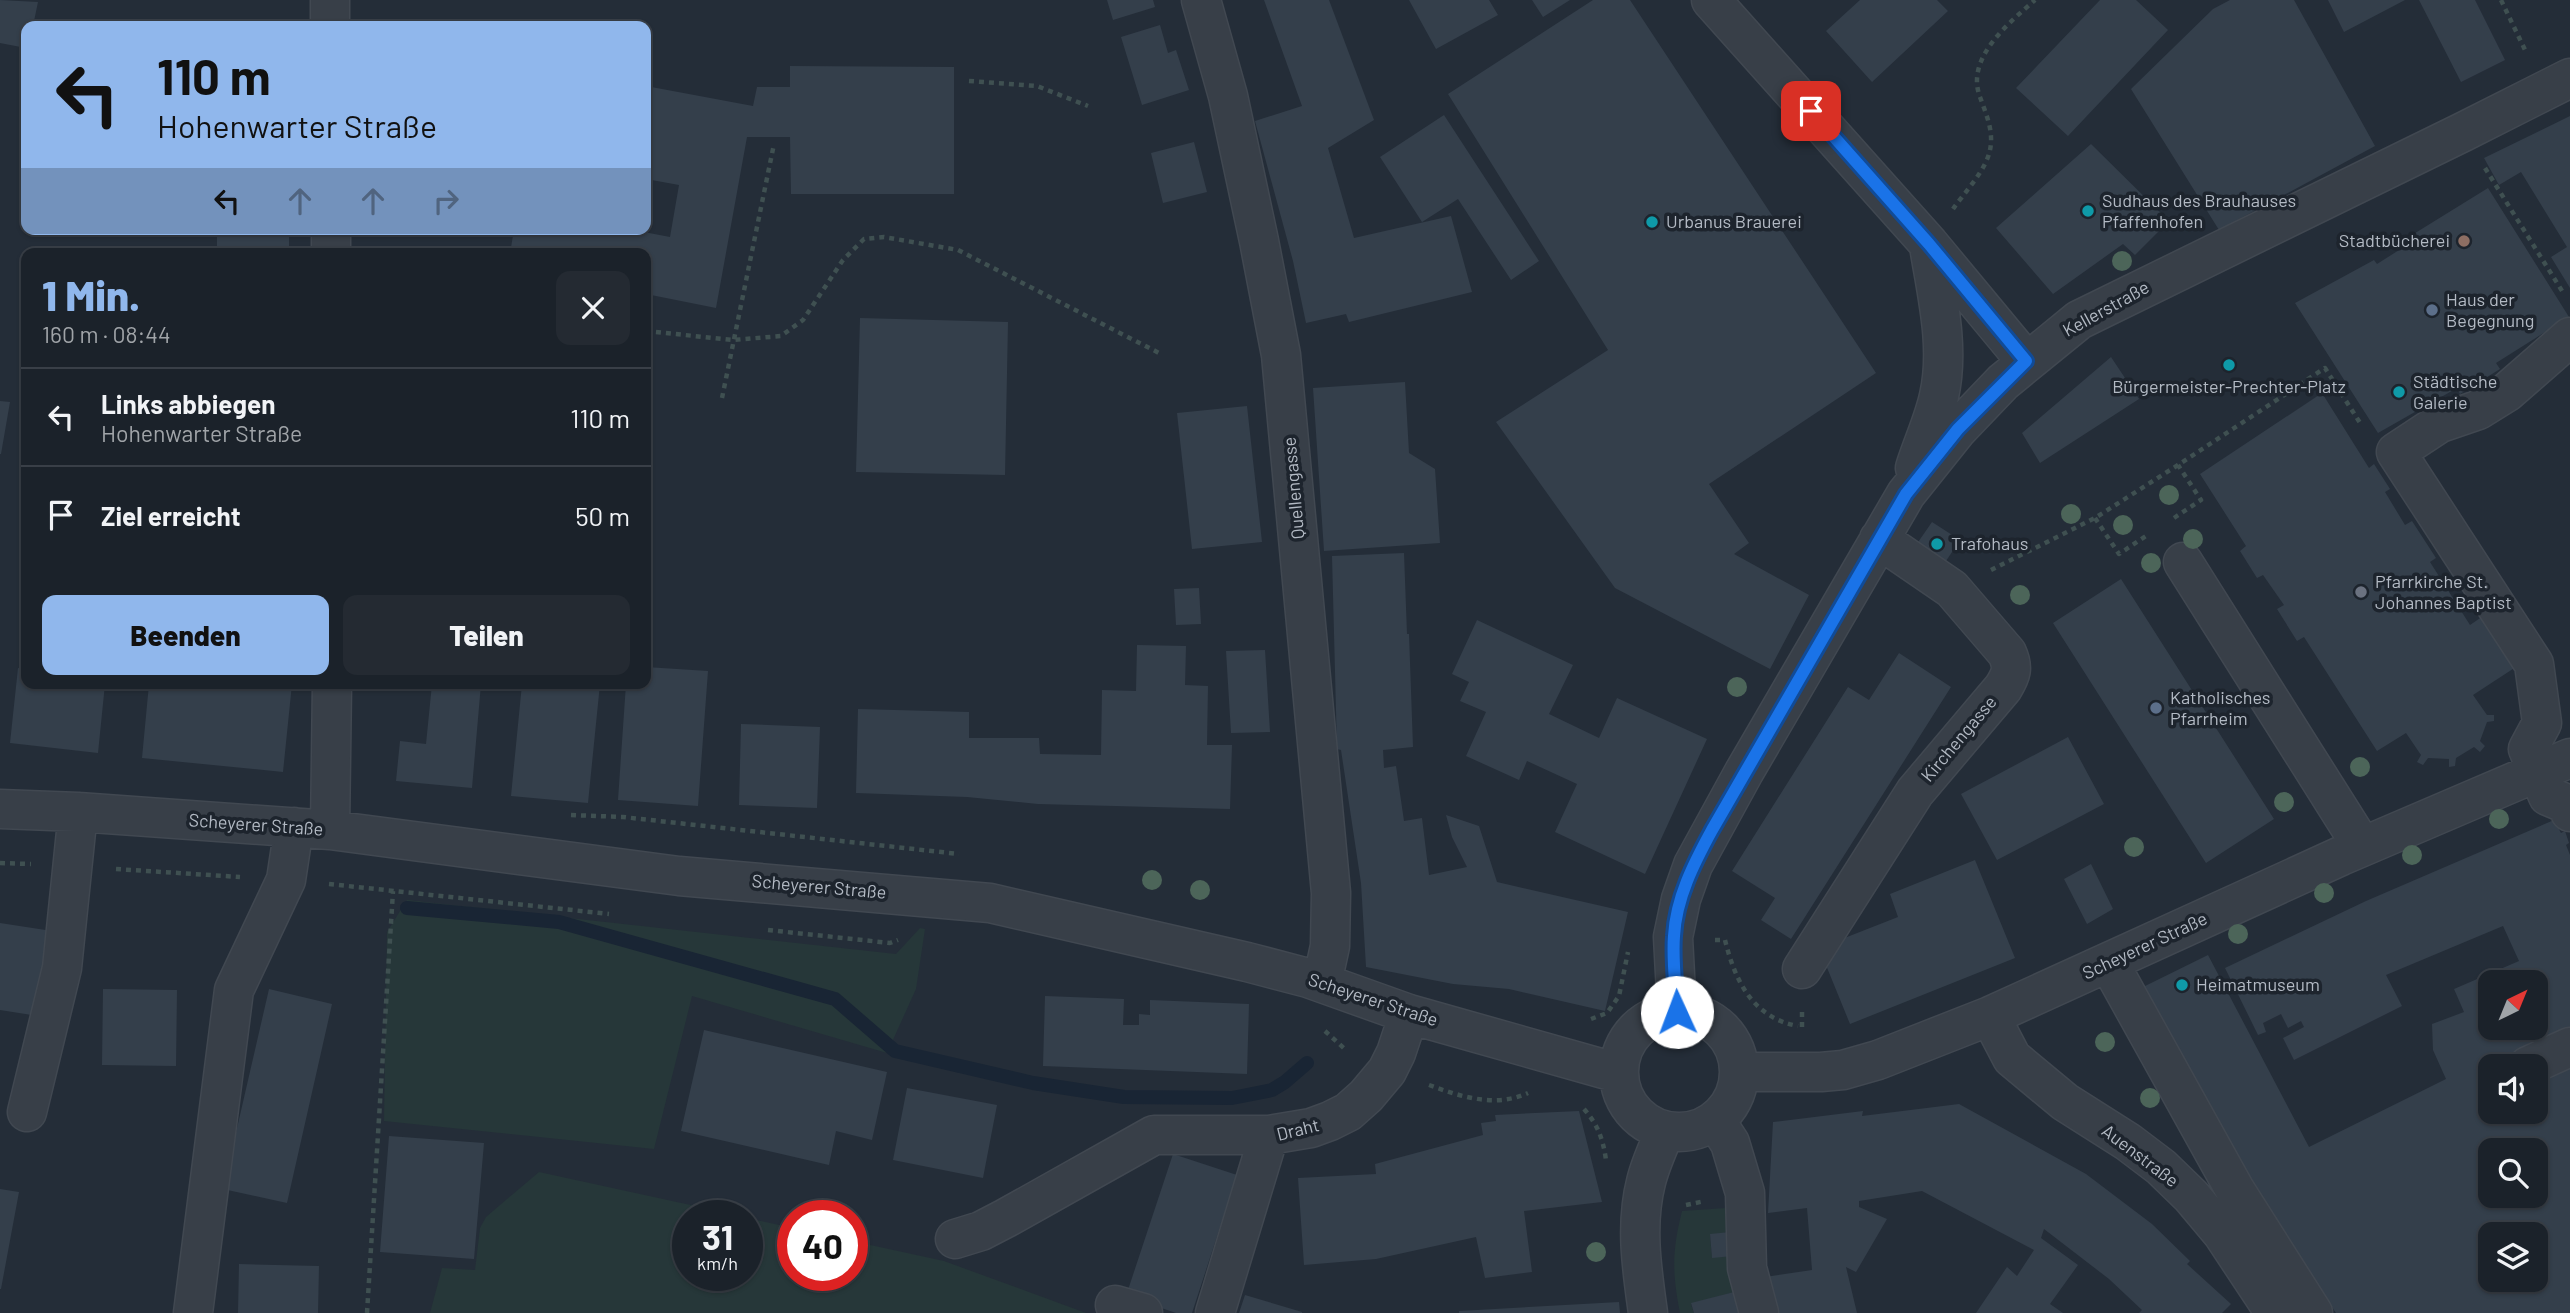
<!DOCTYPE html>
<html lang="de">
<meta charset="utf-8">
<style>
:root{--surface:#1b222a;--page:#242a32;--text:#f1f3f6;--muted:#a0a4a8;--line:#393f47;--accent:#90b7ec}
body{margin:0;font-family:Barlow,sans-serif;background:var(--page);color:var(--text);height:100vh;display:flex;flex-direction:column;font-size:26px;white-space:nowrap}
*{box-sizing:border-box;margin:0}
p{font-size:23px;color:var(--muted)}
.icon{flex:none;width:38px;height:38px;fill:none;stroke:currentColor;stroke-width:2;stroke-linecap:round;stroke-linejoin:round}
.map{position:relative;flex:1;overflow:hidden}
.side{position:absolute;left:21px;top:248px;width:630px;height:441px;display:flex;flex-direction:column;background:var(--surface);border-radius:14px;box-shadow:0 2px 5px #0004,0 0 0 2px var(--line)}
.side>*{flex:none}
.banner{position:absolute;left:21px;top:21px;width:630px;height:214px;border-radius:14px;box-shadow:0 2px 5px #0004,0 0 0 2px var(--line);background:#90b7ec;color:#111;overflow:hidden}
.needle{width:46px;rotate:43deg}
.buttons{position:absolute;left:2478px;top:970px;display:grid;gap:14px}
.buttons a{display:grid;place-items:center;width:70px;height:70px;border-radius:14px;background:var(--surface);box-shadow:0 2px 5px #0004,0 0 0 2px var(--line);font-size:35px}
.speed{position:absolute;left:672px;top:1200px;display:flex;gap:14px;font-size:35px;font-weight:700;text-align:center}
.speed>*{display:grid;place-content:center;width:91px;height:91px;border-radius:50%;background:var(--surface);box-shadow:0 2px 5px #0004,0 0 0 2px var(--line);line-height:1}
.speed small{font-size:18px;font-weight:400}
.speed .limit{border:10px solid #d22;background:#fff;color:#111}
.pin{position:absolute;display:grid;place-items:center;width:60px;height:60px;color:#fff;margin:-30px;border-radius:14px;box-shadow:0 4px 10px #0006}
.me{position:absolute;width:77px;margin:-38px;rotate:358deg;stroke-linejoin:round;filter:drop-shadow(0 0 5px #0008)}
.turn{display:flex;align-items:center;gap:24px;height:147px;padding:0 21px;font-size:32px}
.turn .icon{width:91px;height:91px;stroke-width:2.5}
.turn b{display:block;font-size:49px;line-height:60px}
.lanes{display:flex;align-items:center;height:66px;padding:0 21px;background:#0003;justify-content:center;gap:35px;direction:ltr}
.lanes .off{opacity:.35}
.round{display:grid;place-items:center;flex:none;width:74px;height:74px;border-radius:14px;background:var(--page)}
.overview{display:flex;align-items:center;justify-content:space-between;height:119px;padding:0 21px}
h1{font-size:42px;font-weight:800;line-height:52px;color:var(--accent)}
.primary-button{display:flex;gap:14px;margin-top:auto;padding:14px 21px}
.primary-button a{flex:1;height:80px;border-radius:14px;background:var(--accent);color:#111;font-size:28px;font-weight:800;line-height:80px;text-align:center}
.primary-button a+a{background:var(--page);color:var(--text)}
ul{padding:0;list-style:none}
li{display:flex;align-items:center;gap:21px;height:98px;padding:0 21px;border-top:2px solid var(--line)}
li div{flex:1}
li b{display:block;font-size:26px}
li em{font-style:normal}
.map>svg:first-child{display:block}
.green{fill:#263739}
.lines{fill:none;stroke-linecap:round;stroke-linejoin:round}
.stream{stroke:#192534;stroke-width:14}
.building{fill:#343f4b;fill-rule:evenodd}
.minor-casing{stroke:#414851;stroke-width:41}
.path{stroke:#3f5051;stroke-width:4.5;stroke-dasharray:5 5;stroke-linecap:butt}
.minor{stroke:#383f48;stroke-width:38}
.tree{fill:#4c6559}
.route-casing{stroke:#114b97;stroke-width:18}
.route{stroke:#1a73e8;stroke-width:12}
.culture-dot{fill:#0f9aa8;stroke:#1d242d;stroke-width:2.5}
.education-dot{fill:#8d6e63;stroke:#1d242d;stroke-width:2.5}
.service-dot{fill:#5c6f8a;stroke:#1d242d;stroke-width:2.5}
.worship-dot{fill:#6b7280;stroke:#1d242d;stroke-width:2.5}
.labels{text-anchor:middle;stroke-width:7;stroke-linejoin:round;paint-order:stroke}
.poi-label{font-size:18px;fill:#b3bac4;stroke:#1d242d;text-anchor:start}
.street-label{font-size:18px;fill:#b3bac4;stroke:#1d242d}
</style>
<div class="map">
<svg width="2570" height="1313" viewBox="0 0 2570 1313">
<rect width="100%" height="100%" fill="#242d38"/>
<path class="green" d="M407,900l489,54 24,-26 5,1 -9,60 -29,64 -195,-57 -38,153 -270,-28 3,-189z
M539,1172l202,44h-53v60h59v-58l46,10v48h59v-35l92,20 142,52h-656l12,-45 33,2 5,-42 6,-11z
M1726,1208l4,24 -20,3 2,22 21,-1 9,34 -51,14 3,9h-14c-8,-41 -8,-62 2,-102z"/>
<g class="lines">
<path class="stream" d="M407,908l152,14 276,77 60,52 138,32 91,14 108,1 40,-8 13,-8 22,-19"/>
</g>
<path class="building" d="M0,0l38,2 -5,24h-7v22l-26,-5z
M1107,0h46l2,7 -42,13z
M1264,0h65l45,120 -46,28 26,90 97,-22 21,76 -123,30 -3,-8 -40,9 -13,-62 -38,-140 47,-15z
M1409,0h80l9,15 -62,34z
M1532,0h38l-27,17z
M1593,0h37l246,373 -167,111 40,59 -15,11 75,41 -39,74 -155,-81 -119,-166 112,-72 -160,-256z
M1860,0h77l11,11 -76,71 -46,-51z
M2100,0h36l32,30 -100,106 -52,-48z
M2230,0h64l81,146 -156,84 -88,-141 82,-80z
M2328,0h77l-61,32z
M2419,0h56l30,60 -44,22z
M1160,25l8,28 8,-3 13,40 -47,15 -21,-68z
M790,66l164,1v127h-163l-1,-57h-43l-31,171 -70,-14v-40h-136l4,-25h114l42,8 9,-52 -33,-6v-93l107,20 4,-19h33z
M1444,115l95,146 -28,19 -53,-81 -36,23 -42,-65z
M2570,116v172l-19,-31 16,-10 -46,-75 -22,13 -15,-27z
M1194,142l13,50 -44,11 -12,-50z
M2091,144l78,77 -34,34 -12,-11 -70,50 -57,-66z
M2488,188l81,129 -73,46 4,6 -40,25 -3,-6 -79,45 -83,-130 79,-43 3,4 38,-24 -3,-5z
M217,229h72v23h-72z
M860,318l148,4 -3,153 -149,-3z
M2111,357l28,42 -99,64 -18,-30z
M1405,382l4,71 26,16 5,74 -116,8 -11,-163z
M2322,393l47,75 5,-4 16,25 -5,3 20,33 7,-4 24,37 -6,4 40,63 19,-13 33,51 -49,32 14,20h7v6l-7,1 -7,19 5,5 -5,6 -6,-5 -18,11 -1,8 -6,1v-8l-21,-1 -5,7 -6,-3 4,-7 -15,-22 -29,18 -73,-114 -7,4 -20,-32 7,-4 -21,-30 -6,3 -17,-27 6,-5 -46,-72z
M0,401l10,1 -9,52h-1z
M1247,406l15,136 -70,7 -15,-136z
M1932,522l28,18 -18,27 -28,-19z
M1404,553l3,81h2l4,113 -30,3 1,18 12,-2 8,55 18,-3 7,57 38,-8 -15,-30 -6,-22 33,11 18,56 131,30 -23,99 -96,-22 -56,-5 -87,-17 -5,-84 -20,-133 -4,-1 -5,-193z
M2121,579l153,240 -68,44 -153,-240z
M1199,588l2,36 -25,1 -2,-36z
M1477,620l96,45 -24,49 50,24 18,-40 90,41 -62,135 -90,-42 22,-48 -50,-23 -8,19 -53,-24 20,-44 -26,-11 9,-19 -17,-8z
M1137,645l49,1 -1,39 23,1 -1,59h25l-2,64 -192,-5 -71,-7 -111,-4 2,-84 111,3v26h70l1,16 61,1 1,-65 34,1z
M1265,650l5,82 -39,1 -5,-82z
M1899,653l52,34 -160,252 -30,-19 14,-22 -43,-27 116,-184 21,13z
M646,667l62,4 -10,135 -80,-6 8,-116h20z
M18,668l8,1v15h79l-7,69 -88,-10z
M149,684h143l-9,88 -141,-14z
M432,684h49l-9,104 -76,-7 4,-40 26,3z
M522,684h78l-12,119 -77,-7z
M741,724l79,3 -3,81 -78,-3z
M2068,737l36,67 -107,56 -36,-66z
M2554,820l7,13 4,-2 4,12 -3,2 4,10v181l-70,30h-10v45h46v-37l34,-16v255h-234l-89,-132 -106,-193 67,-33 101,192 137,-68 -13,-29 -1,-26 32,-12 -10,-23 65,-28 -16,-35 -117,49 16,31 -108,54 -11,-22 21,-11 -3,-6 -13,7 -7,-14 -18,9 3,9 -8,3 -33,-67 141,-67zM2490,982h46v45h-46zM2490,1150h46v45h-46zM2490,1234h46v45h-46z
M1975,860l40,98 -165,66 -31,-76 79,-31 -8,-23z
M2091,864l22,45 -26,15 -23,-45z
M0,923l52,8 -14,85 -38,-6z
M103,989l74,1 -1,76 -74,-1z
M269,989l63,15 -45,199 -64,-14z
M1045,996l79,3 -1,26h16v-11l11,1v-15l99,4 -2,70 -204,-8z
M704,1030l183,42 -15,68 -36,-9 -7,34 -148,-34z
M907,1088l90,17 -14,73 -90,-18z
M1959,1104l127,70 66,50 38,37 -3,3 44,40 -9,9h-83l3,-3 -33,-31 -65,-50 -3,9 37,27 -28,39 13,9h-87l31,-46 10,9 17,-26 -112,-59 -63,10v6l28,12 -31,53 -10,-5 11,46h-83l-9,-36 47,-7 -5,-62 -39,5 5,-91 90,-11 -1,5z
M1579,1111l23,91 -78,9 8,61 -47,6 -9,-41 -100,22 -72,6 -6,-87 78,-4 -1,-10 108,-29 -2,-12 15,-2 -1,-6z
M389,1136l95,7 -10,116 -94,-7z
M1173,1154l64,21 -45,138h-16l-50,-17z
M0,1189l19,3 -18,97h-1z
M1730,1232l3,24 -21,2 -2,-24z
M239,1264l80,2 -1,47h-80z
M1734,1292l5,21h-45l-3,-10z
M1245,1295l57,17v1h-63z
M1619,1302l1,11h-161v-2z"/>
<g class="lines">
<g class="minor-casing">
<path id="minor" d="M330,0v26
M1201,0l27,96 31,145 22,114 50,538 -1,53 -8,37
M1711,0l218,244 97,117
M331,229v25
M2570,337l-63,55 -29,18 -38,13 -44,29 138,212 8,59 -14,26 20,47 19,8 3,8
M1915,468c7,-23 19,-48 24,-72 11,-48 -2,-101 -10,-150
M2183,562l179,284
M0,809l78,3 252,18 349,46 311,27 257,59 61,16 101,36 209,59
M330,830l2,-146
M2109,963l126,227 78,123
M1802,969l113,-177 88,-104c8,-13 11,-20 4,-35l-55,-64 -73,-50
M1677,1012l-4,-75 8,-38 12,-34 51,-93 162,-278 52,-65 45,-47 76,-62 384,-188 107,-54
M1619 1072a60 60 0 1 1 120 0a60 60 0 1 1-120 0Z
M1990,1016l22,42 53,44 63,40 33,25 30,29 31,37 53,80
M2528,1066l42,-19
M1739,1072h82l22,-2 35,-10 112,-44 351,-160 229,-98
M27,1112l35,-144 16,-156
M1715,1120l15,23 15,50 2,75 12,45
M955,1239l26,-8 25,-13 148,-83h115l42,-7 19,-7 18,-9 18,-16 21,-25 9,-18 13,-39
M1115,1305l28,8
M193,1313l41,-323 52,-110 8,-53
M1215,1313l54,-178
M1648,1313c-6,-43 -13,-88 -2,-131 4,-17 12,-34 19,-51"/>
</g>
<path class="path" d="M2501,0l25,52
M969,81l68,5 51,20
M2485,168l79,126
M1953,209c12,-17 33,-39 37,-59 4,-19 -4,-36 -10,-53 -15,-39 29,-74 55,-97
M646,331l87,9 48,-4 22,-16 40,-60 21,-21 20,-2 74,13 203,104
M722,398l52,-254
M2095,518l24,36 30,-20
M2174,518l27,-18 -23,-35
M1991,570l104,-52 83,-53 147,-97 37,58
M571,815l52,2 336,37
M0,863l31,1
M116,869l124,8
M329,884l280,30
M768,930l122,13 8,-3
M1715,940h10c10,41 28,78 73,86
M1802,1012v15
M1591,1019l16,-6 12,-17 9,-44
M1325,1031l22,20
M1429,1085c33,12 66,23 99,8
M1584,1109c14,16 19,30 22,51
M1686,1205l19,-4
M367,1313l26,-422"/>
<use href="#minor" class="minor"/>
</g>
<g class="tree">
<circle cx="2122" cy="261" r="10"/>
<circle cx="2169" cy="495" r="10"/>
<circle cx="2071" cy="514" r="10"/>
<circle cx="2123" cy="525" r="10"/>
<circle cx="2193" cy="539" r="10"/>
<circle cx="2151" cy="563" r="10"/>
<circle cx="2020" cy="595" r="10"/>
<circle cx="1737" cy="687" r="10"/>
<circle cx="2360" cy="767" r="10"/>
<circle cx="2284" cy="802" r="10"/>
<circle cx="2499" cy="819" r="10"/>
<circle cx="2134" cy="847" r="10"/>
<circle cx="2412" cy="855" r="10"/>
<circle cx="1152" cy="880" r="10"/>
<circle cx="1200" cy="890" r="10"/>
<circle cx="2324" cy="893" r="10"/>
<circle cx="2238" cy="934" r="10"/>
<circle cx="2105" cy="1042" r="10"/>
<circle cx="2150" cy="1098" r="10"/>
<circle cx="1596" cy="1252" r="10"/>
</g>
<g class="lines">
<g class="route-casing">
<path id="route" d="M1677,1012c-1,-25 -5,-51 -3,-76 2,-38 20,-73 38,-106l194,-336 52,-65 68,-68 -97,-117 -118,-133"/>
</g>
<use href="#route" class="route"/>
</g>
<g class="culture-dot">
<circle cx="2088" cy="211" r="7"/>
<circle cx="1652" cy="222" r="7"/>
<circle cx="2229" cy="365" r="7"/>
<circle cx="2399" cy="392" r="7"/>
<circle cx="1937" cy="544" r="7"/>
<circle cx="2182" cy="985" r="7"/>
</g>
<circle class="education-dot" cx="2464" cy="241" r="7"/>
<g class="service-dot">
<circle cx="2432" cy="310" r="7"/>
<circle cx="2156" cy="708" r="7"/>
</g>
<circle class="worship-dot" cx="2361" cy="592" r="7"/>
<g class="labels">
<g class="poi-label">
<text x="2102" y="207">Sudhaus des Brauhauses<tspan x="2102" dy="21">Pfaffenhofen</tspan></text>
<text x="1666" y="228">Urbanus Brauerei</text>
<text x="2450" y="247" text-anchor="end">Stadtbücherei</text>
<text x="2446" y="306">Haus der<tspan x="2446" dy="21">Begegnung</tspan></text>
<text x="2413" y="388">Städtische<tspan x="2413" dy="21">Galerie</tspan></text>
<text x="2229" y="393" text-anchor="middle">Bürgermeister-Prechter-Platz</text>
<text x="1951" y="550">Trafohaus</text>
<text x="2375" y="588">Pfarrkirche St.<tspan x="2375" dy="21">Johannes Baptist</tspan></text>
<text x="2170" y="704">Katholisches<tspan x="2170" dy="21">Pfarrheim</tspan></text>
<text x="2196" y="991">Heimatmuseum</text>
</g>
<g class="street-label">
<text transform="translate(2106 309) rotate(-29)" y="6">Kellerstraße</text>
<text transform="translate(1294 488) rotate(-95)" y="6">Quellengasse</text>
<text transform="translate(1959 739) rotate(-50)" y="6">Kirchengasse</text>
<text transform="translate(256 825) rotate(4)" y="6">Scheyerer Straße</text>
<text transform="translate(819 887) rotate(5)" y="6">Scheyerer Straße</text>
<text transform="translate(2145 946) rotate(-25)" y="6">Scheyerer Straße</text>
<text transform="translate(1373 1000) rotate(18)" y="6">Scheyerer Straße</text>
<text transform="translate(1298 1130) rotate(-14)" y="6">Draht</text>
<text transform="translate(2140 1156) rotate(37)" y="6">Auenstraße</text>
</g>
</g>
</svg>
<div class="buttons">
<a><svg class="needle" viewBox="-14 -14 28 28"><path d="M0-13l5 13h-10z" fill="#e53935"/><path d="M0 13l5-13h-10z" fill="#a0a4a8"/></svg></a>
<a><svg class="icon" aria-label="sound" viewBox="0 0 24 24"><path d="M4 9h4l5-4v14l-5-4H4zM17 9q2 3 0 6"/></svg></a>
<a><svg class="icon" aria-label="search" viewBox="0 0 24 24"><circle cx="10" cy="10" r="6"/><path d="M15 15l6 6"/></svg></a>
<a><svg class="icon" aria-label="layers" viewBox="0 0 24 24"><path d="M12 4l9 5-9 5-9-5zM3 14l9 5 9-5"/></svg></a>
</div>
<div class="speed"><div>31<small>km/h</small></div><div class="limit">40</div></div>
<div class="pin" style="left:1811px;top:111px;background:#d93025"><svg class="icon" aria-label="arrive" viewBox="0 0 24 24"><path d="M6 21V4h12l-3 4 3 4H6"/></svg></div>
<svg class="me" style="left:1677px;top:1012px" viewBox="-20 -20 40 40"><circle r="19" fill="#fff"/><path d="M0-13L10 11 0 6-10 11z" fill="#1a73e8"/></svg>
<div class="banner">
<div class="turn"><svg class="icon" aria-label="left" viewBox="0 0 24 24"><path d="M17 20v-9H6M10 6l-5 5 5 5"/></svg><div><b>110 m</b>Hohenwarter Straße</div></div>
<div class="lanes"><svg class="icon" aria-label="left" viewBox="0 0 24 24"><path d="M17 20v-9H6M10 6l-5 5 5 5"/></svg><svg class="icon off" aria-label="ahead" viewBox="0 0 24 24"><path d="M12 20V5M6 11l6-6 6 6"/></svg><svg class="icon off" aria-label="ahead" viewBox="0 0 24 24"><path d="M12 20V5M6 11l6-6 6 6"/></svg><svg class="icon off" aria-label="right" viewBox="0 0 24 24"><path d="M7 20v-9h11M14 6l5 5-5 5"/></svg></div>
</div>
<section class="side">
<div class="overview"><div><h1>1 Min.</h1><p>160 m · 08:44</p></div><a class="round"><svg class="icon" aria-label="close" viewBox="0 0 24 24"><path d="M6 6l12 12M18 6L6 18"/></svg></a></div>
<ul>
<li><svg class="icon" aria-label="left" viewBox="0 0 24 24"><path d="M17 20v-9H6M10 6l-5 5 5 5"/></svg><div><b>Links abbiegen</b><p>Hohenwarter Straße</p></div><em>110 m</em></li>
<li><svg class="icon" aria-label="arrive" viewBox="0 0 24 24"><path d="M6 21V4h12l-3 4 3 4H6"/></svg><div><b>Ziel erreicht</b></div><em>50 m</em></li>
</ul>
<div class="primary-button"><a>Beenden</a><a>Teilen</a></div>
</section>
</div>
